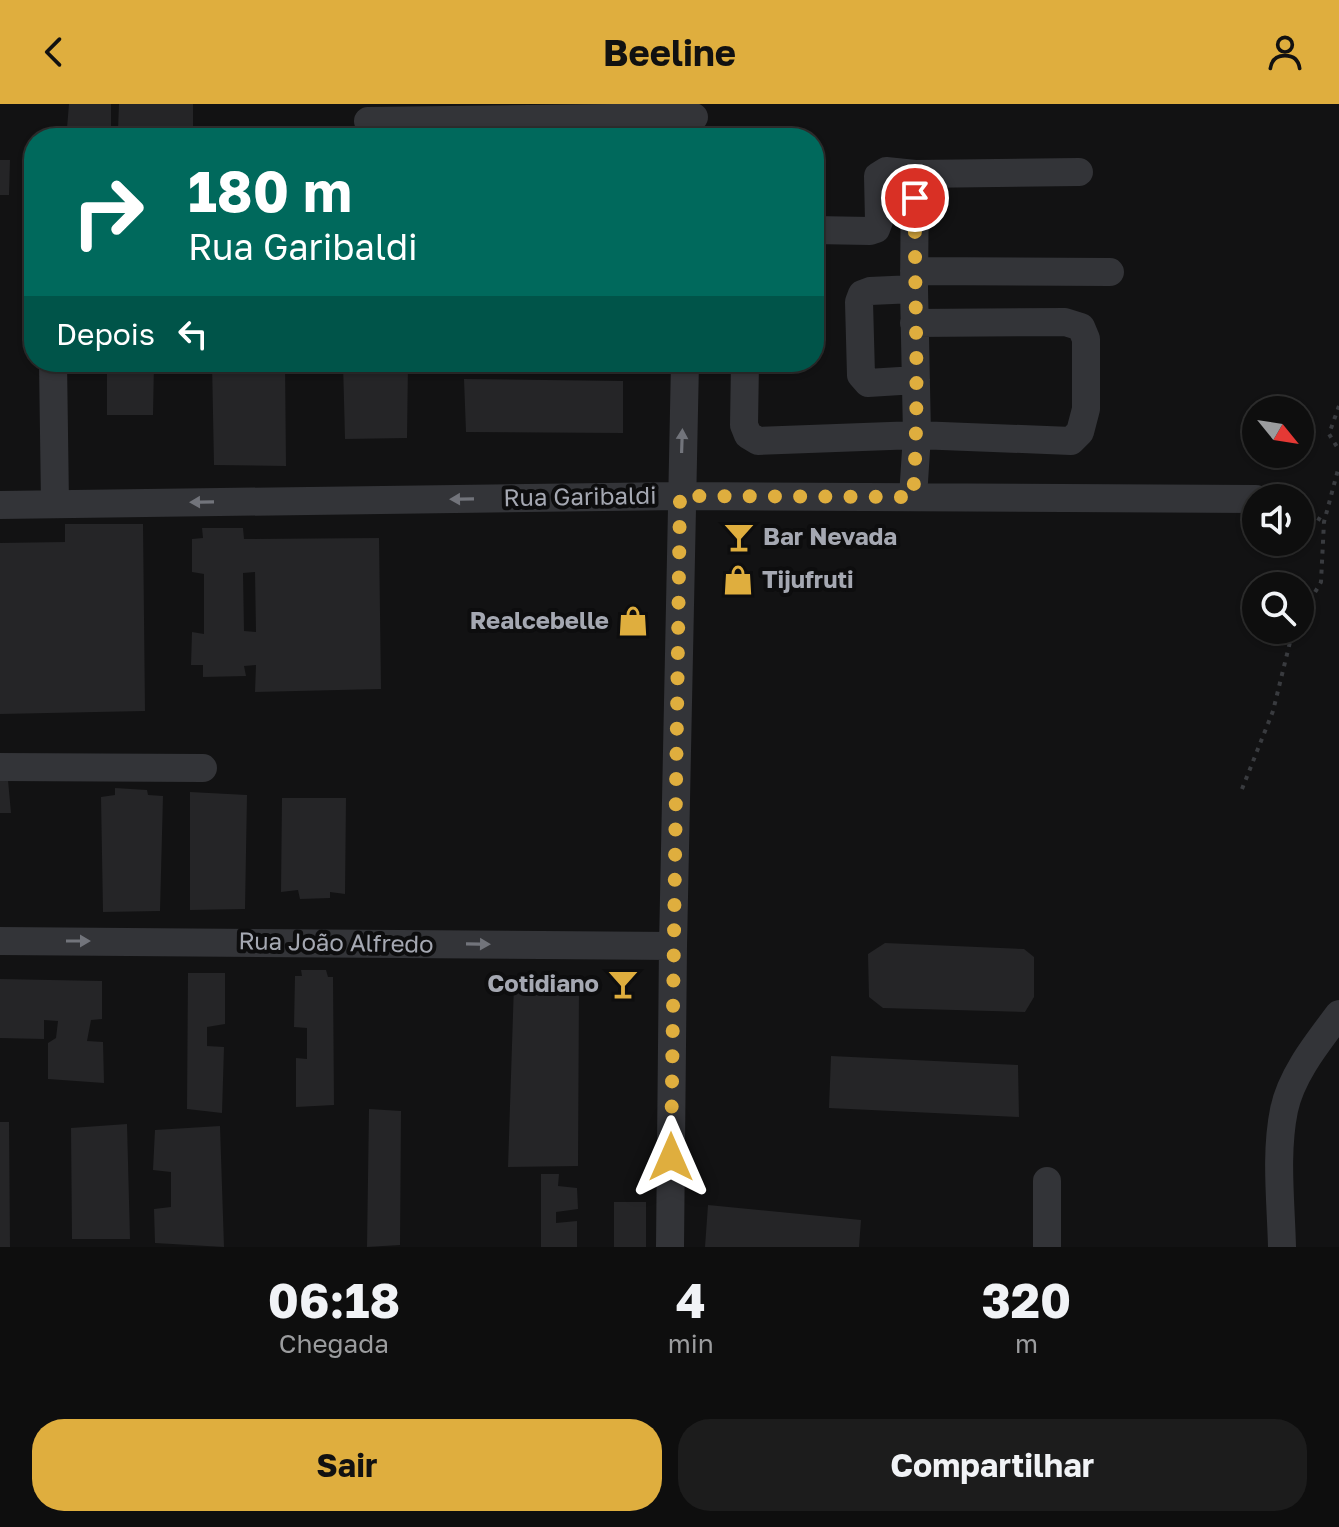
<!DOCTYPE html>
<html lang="pt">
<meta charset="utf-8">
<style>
:root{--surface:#0e0e0e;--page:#1c1c1c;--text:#f1f3f6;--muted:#9b9c9e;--line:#2e2e2e;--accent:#dfae3e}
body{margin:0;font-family:"Golos Text",sans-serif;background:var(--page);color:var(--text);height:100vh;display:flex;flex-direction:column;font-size:30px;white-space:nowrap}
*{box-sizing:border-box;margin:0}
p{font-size:26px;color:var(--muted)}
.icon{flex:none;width:44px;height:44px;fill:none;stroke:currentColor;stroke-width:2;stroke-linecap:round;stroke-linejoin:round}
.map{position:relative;height:1143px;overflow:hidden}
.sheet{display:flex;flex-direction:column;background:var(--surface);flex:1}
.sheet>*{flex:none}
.hud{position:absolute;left:24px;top:24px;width:800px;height:244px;border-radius:32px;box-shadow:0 2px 6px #0004,0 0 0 2px var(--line);background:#00695c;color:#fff;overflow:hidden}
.needle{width:52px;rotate:120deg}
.fabs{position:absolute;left:1242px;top:292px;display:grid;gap:16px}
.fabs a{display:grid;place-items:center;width:72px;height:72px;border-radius:50%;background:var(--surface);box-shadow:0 2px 6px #0004,0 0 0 2px var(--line);font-size:40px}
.pin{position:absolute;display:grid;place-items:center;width:68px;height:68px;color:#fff;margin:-34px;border:4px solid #fff;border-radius:50%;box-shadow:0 2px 8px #0007}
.me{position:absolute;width:88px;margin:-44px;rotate:0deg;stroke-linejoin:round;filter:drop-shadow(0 0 6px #0008)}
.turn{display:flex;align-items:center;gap:28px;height:168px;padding:0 32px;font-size:36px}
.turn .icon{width:104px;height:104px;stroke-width:2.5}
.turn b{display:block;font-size:56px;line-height:68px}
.then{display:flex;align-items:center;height:76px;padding:0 32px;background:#0003;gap:16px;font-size:30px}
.eta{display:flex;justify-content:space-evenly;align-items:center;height:136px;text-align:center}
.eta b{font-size:48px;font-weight:700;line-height:56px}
.primary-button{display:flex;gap:16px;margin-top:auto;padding:16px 32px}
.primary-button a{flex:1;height:92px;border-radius:32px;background:var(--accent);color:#111;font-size:32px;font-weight:700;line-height:92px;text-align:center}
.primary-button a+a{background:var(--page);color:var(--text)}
header{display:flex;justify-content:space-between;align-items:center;height:104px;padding:0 32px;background:var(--accent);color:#111;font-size:36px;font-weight:700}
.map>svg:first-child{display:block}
.building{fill:#252527;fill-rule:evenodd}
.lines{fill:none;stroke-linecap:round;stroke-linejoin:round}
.path{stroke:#393b3f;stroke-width:4;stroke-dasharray:4 6;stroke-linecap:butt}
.minor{stroke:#333438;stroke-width:28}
.oneway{fill:#72747b}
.route{stroke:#dfae3e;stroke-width:14;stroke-dasharray:0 25.2}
.labels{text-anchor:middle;stroke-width:8;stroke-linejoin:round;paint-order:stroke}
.street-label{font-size:24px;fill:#a5a8b2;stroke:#0d0d0e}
.poi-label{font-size:24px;font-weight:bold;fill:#a5a8b2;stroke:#0d0d0e;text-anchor:start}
</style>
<header><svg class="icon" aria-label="back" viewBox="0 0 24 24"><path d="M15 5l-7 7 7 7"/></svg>Beeline<svg class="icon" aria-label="person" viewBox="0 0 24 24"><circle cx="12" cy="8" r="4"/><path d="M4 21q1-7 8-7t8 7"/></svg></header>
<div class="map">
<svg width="1339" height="1143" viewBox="0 0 1339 1143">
<rect width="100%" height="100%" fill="#121213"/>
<path class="building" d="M69,0h42v23l-44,1z
M119,0h74v25l-75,1z
M0,56h10l-1,35h-9z
M107,258h47l-1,53h-46z
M212,258h73l1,104 -72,-1z
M343,258h65l-1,76 -62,1z
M464,275l159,2v52l-157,-1z
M65,420h78l2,187 -145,3v-171l65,-1z
M202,424h41l1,11 135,-1 2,151 -126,3 1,-27 -12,1 2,10 -43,1v-12h-12l1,-33 12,2v-60l-12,-2v-33l11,-1zM255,468l1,60 -12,-1 -1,-58z
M0,676h8l3,33h-11z
M115,684l32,2 1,5 15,1 -3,115 -57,1 -2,-115 14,-2z
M190,688l57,3 -2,114 -55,1z
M282,694h64l-1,96 -15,-2v6l-30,1 -2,-9 -17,2z
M885,839l139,6 10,8v40l-9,15 -142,-4 -14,-11 -1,-43z
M301,866h25l2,7h5l1,128 -38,2v-49l11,1v-31l-13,-1 1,-51h7z
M188,869h37v51l-18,3v19l17,1 -2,66 -35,-4z
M0,875l102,2v38l-11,1 -4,21 16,1 1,41 -56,-4v-36l8,-5 2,-17 -14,-1v19l-44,-1z
M514,880l65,2 -1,180 -70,1z
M831,952l187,9 1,52 -190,-9z
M369,1005l32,2 -1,134 -33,2z
M0,1018h9l1,125h-10z
M127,1020l3,115h-58l-1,-111z
M220,1022l4,121 -69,-4 -1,-34 17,-2v-35l-18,-2 2,-40z
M541,1070h18l-1,12 19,2 1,21 -22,3v11l21,-2v26h-36z
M614,1098h32v45h-32z
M708,1101l153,15 -2,27h-154z"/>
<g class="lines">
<path class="path" d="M1339,302l-10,28 10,16
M1300,404l24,14
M1300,514l21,-36 3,-60 15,-56
M1242,685l31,-78 20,-81"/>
<path class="minor" d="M368,17l326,-4
M814,126l56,1 6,-2 3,-8 -1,-45 8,-5 29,3
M914,167l196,1
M914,185l-44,2 -8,3 -3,8 2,73 7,8 48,-3
M53,258l2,142
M745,258l-1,63 4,10 10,6 159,-6 154,6 9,-9 6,-23v-70l-5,-12 -16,-5 -151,1
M913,393l4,-62 -3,-146 1,-115 164,-2
M0,401l680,-9 576,3
M0,663l203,1
M0,837l673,5
M1047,1077v66
M670,1143l3,-301 12,-584
M1282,1143c-1,-44 -7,-93 2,-137 7,-35 34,-68 55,-96"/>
</g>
<defs><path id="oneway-solid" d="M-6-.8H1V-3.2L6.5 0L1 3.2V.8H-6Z" transform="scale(2)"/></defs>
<g class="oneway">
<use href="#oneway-solid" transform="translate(682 337) rotate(-88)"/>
<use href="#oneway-solid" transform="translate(462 395) rotate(179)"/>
<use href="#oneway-solid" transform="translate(202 398) rotate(179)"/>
<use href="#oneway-solid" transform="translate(78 837)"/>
<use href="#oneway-solid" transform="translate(478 840) rotate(1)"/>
</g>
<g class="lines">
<path class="route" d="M671,1053l9,-661 233,1c7,-100 1,-200 2,-299"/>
</g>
<defs>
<g id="bar-bare" transform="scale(2.4)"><path d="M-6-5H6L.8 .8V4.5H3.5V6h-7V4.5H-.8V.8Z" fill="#dfae3e" stroke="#0d0d0e" stroke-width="2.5" paint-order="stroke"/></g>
<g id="shop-bare" transform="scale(2.4)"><path d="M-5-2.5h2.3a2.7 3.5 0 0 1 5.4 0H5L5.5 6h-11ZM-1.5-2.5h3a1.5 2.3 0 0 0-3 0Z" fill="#dfae3e" stroke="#0d0d0e" stroke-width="2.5" paint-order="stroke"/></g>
</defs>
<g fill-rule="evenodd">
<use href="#bar-bare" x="739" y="433"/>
<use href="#shop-bare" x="738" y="476"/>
<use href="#shop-bare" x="633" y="517"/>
<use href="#bar-bare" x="623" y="880"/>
</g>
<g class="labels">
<g class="street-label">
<text transform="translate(580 393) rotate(-1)" y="8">Rua Garibaldi</text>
<text transform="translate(336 839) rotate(1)" y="8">Rua João Alfredo</text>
</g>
<g class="poi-label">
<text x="763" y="441">Bar Nevada</text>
<text x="762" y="484">Tijufruti</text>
<text x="609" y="525" text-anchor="end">Realcebelle</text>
<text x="599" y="888" text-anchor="end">Cotidiano</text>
</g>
</g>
</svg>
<div class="fabs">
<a><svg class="needle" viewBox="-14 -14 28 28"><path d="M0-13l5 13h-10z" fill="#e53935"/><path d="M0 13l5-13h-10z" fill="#9b9c9e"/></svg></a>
<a><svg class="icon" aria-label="sound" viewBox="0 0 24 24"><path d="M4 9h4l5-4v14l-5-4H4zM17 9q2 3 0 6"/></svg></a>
<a><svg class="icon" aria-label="search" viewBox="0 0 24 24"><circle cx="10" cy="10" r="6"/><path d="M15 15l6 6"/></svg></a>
</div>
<div class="pin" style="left:915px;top:94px;background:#d93025"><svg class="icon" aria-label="arrive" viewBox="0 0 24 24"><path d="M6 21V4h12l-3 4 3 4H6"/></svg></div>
<svg class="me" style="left:671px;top:1053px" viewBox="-20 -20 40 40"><path d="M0-17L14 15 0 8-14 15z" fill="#dfae3e" stroke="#fff" stroke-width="4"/></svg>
<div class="hud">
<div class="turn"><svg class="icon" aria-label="right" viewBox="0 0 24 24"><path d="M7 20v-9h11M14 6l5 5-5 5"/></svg><div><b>180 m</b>Rua Garibaldi</div></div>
<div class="then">Depois<svg class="icon" aria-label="left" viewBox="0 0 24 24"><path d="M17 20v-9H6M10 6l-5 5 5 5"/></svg></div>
</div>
</div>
<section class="sheet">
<div class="eta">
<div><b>06:18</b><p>Chegada</p></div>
<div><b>4</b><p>min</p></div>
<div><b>320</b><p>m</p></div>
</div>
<div class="primary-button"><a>Sair</a><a>Compartilhar</a></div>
</section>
